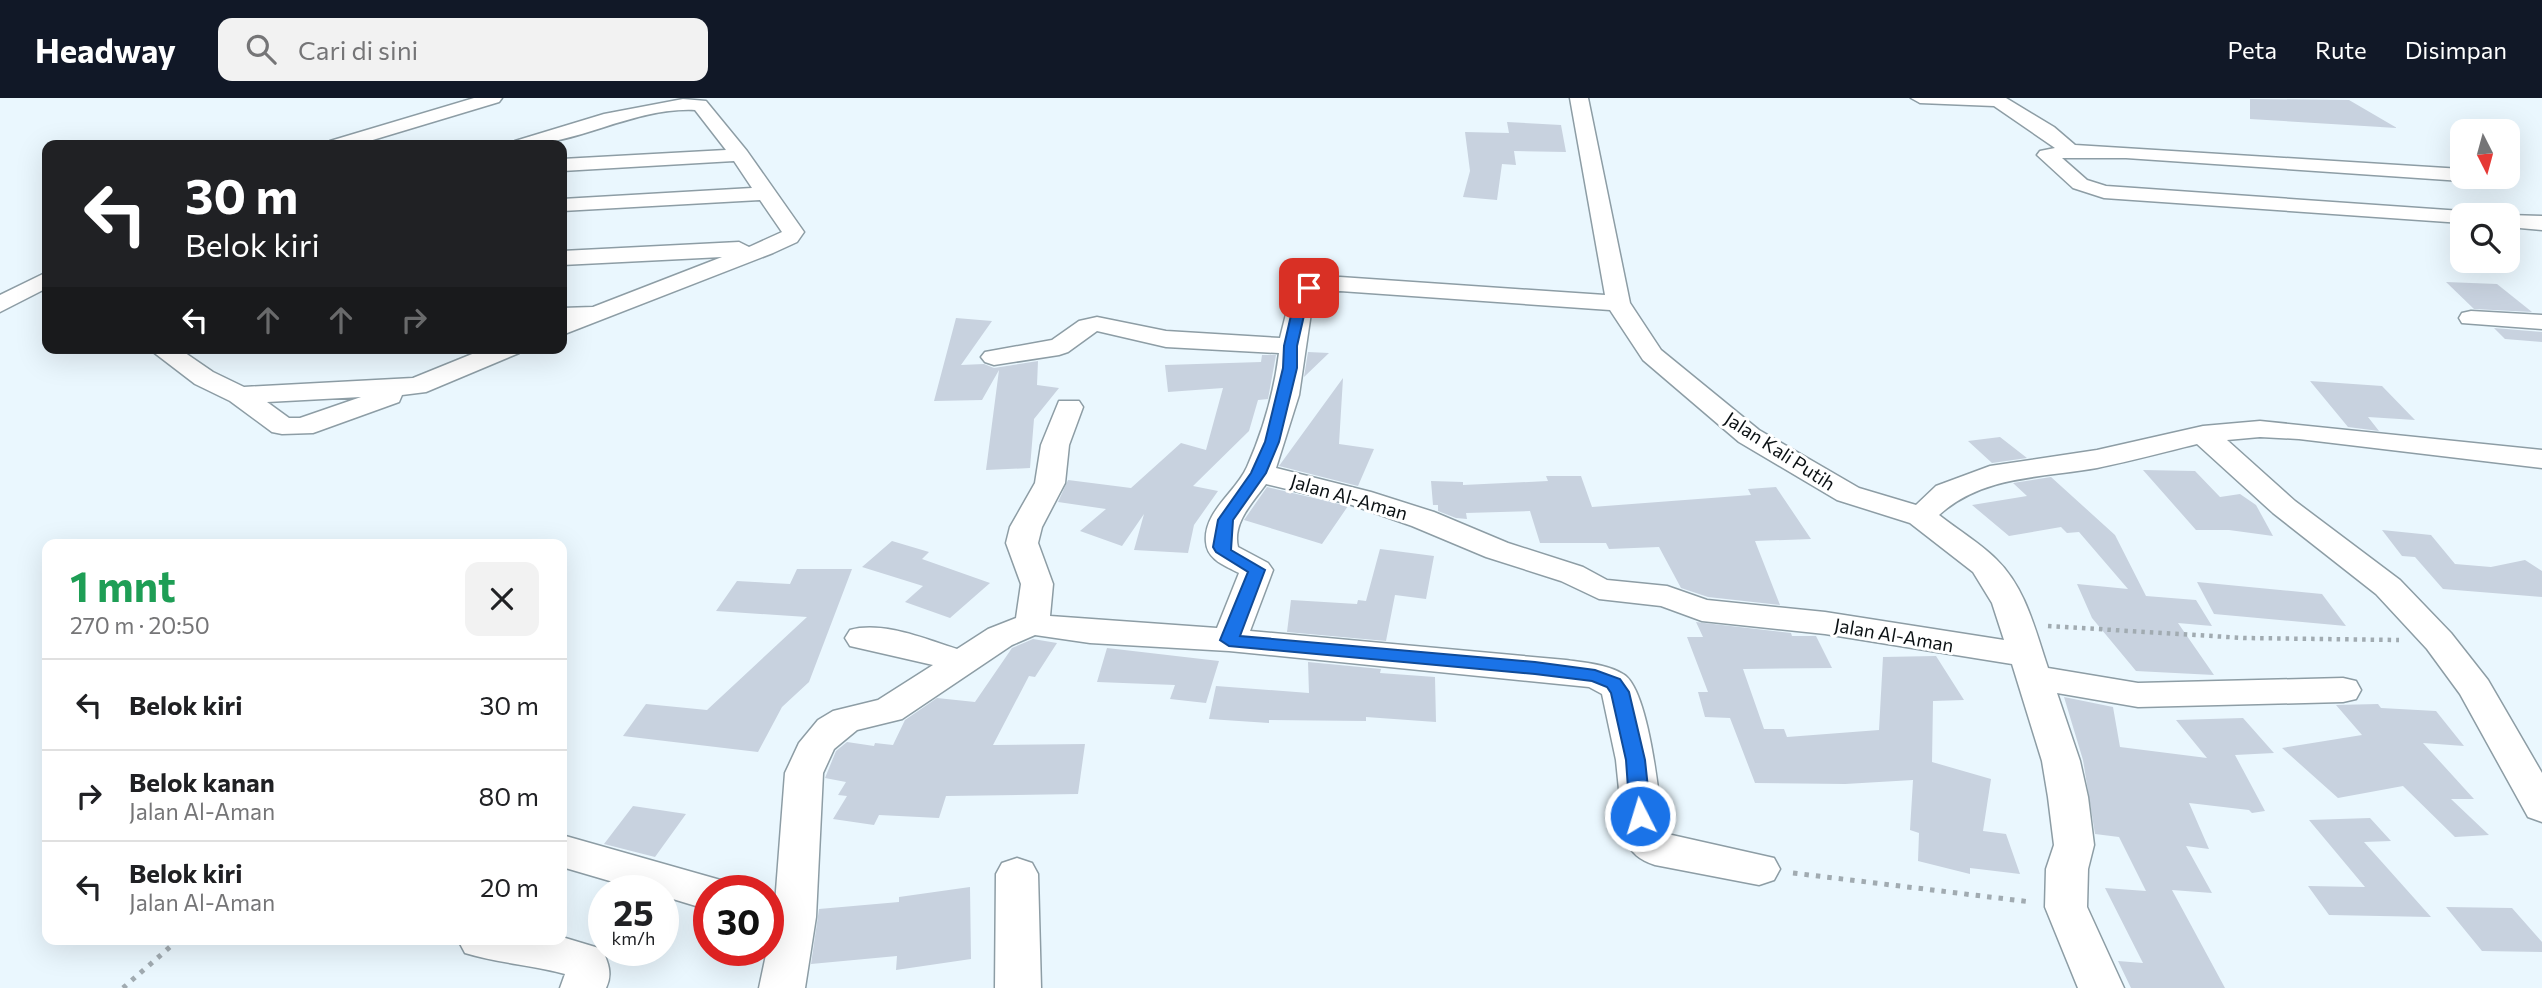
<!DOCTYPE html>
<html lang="id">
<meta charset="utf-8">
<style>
:root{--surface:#fff;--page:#f2f2f2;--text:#202124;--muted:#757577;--line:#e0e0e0;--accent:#111827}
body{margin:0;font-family:Commissioner,sans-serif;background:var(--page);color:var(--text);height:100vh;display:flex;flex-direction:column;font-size:26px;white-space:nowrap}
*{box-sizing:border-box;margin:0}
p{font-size:23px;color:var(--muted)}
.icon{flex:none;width:38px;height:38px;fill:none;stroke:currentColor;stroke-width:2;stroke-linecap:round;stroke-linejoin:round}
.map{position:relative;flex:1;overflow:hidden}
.sheet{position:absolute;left:42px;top:441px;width:525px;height:406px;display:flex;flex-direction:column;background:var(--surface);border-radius:14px;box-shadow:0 7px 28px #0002}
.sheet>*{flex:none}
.guide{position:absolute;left:42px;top:42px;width:525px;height:214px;border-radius:14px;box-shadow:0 7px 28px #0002;background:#202124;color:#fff;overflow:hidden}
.needle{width:46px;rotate:174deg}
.controls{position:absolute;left:2450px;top:21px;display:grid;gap:14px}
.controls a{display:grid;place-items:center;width:70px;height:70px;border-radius:14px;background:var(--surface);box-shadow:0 7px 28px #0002;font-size:35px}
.speed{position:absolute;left:588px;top:777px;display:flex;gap:14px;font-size:35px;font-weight:700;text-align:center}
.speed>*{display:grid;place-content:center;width:91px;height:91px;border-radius:50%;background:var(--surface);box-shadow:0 7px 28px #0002;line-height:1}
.speed small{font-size:18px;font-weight:400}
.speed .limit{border:10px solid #d22;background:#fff;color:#111}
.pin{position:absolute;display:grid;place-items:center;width:60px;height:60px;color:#fff;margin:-30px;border-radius:14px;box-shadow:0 4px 10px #0006}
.me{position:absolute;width:77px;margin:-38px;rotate:355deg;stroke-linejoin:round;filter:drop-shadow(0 0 5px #0008)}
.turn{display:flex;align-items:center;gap:24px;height:147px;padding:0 28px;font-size:32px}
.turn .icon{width:91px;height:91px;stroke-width:2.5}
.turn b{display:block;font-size:49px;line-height:60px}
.lanes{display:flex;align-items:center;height:66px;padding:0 28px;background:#0003;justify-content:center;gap:35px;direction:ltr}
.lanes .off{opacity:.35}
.round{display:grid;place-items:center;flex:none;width:74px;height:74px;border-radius:14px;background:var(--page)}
.head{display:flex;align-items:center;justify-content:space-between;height:119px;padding:0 28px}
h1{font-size:42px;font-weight:700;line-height:52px;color:#1e9e55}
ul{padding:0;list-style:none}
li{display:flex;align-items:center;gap:21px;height:91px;padding:0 28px;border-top:2px solid var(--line)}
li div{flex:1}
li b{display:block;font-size:26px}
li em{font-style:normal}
header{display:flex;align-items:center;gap:42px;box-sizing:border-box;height:98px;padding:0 35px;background:var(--accent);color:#fff}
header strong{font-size:33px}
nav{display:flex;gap:38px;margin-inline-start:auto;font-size:24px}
.search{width:490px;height:63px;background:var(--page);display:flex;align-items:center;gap:18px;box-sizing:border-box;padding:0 24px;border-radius:14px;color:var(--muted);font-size:26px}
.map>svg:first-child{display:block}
.building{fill:#c8d2df}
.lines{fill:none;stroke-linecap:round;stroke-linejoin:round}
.minor-casing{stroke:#8d9da5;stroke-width:3}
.path-far1{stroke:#a1abb1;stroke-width:4.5;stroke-dasharray:3.5 5;stroke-linecap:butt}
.path{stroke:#a1abb1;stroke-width:5;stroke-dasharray:4.5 7;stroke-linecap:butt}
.minor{fill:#fff;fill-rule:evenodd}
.route{fill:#1a73e8;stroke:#114b97;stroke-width:2}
.labels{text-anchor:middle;stroke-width:6;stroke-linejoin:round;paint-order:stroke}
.street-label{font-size:19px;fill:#0b1114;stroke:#fff}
</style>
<header>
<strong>Headway</strong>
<div class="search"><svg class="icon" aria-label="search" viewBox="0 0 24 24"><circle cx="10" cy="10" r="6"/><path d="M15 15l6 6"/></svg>Cari di sini</div>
<nav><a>Peta</a><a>Rute</a><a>Disimpan</a></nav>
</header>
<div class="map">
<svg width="2542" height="890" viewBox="0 0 2542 890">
<rect width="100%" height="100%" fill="#eaf7fe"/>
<path class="building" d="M2250,1l99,1 48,28 -147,-9z
M1507,24l54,3 5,27 -52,-1 2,14 -14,-1 -5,36 -34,-3 7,-26 -5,-39 44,1z
M2446,184l51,2 35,28 -58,-3z
M956,220l36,3 -31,44 23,-1 10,4 44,-7 -1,24 22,3 -25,31 -4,49 -44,2 13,-100 -17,30 -48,1z
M2494,230l48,4v10l-37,-3z
M1308,254l21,1 -25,24z
M1262,257h14l-8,44 -10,1 -9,31 -56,55 25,5 -24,34 -6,28 -54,-3 10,-36 -22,32 -42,-15 26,-22 -48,-7 10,-22 63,8 50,-45 25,7 17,-62 -55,4 -3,-27 96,-3z
M1343,280l-4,66 35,5 -16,37 -79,-20z
M2310,283l72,5 33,34 -47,-3 11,14 -31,-4z
M2000,339l27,21 -35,5 -24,-22z
M2143,372l52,1 25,26 20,-3 16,11 17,31 -44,-6h-33z
M1546,378h35l11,31 159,-12 -3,-6 28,-2 35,52 -56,2 25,64 -72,-8 -27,-9 -22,-41 -50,2 -3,-6h-66l-10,-32 -64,2 1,6 -11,-1 -18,-7v-6h-5l-2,-24 32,1v3l85,-4z
M2051,379l64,58 31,61 50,4 16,26 -34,-3 36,52 -78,-4 -44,-53 -15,-34 51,5 -49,-57 -12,1 -6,-6 -52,9 -37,-31 55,-9 -14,-13z
M1267,389l81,19 -26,38 -78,-24z
M2382,432l49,5 24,29 36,3 34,-7 17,11v26l-99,-8 -28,-32 -13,-1z
M892,443l37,11 -7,7 68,24 -40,35 -45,-16 18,-16 -61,-19z
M1380,451l54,7 -8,43 -31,-4 -9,46 -99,-9 4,-32 66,4 1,-4 8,1z
M797,471h55l-43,113 -27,25 -24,45 -135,-16 23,-32 61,6 100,-93 -91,-6 21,-30 53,3z
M2197,484l125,12 24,32 -132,-12z
M1696,524l95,11 1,3h24l16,32 -89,1 21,60h20l3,8 92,-7 4,-73 53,-1 28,44 -31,1 -1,61 59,17 -8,52 23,3 14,40 -50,-6v6l-52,-13 1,-28 -9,-3 3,-50 -68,4 -90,-1 -25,-65 -25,-1 -7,-25h10l-21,-55h16z
M1033,541l24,4 -22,34 -6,-1 -36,69 92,-1 -7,50 -132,2 -7,22 -60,-3 -5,10 -41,-6 14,-23 -9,-1 8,-13 -21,-4 11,-27 11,-9 27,4 1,-3 18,2 12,-25 32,-22 38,4 37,-54z
M1107,550l112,13 -13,42 -36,-4 5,-14 -78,-3z
M1308,564l73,7 -1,4 55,4 1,45 -70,-5v4l-97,-1v3l-60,-4 7,-33 93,7z
M2064,599l49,10 7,40 87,11 -31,-38 67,-2 31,35 -39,2 30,56 -13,2 -3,-3 -60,-7 20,46 -23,-3 26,47 -40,-3 53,98h-94l-13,-27 25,2 -38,-75 41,3 -27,-54 -24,-3 -12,-74z
M2378,606l3,4 55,3 28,35 -41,-3 51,56h-23l38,36 -34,2 -52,-51 -65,12 -56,-50 80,-13 -26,-30z
M633,708l53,8 -31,43 -51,-13z
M2370,720l21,23 -27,1 67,75 -102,-2 -21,-29 57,1 -56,-67z
M970,789l1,72 -75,11 1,-14 -86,8 8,-55 80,-7v-5z
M2446,809l66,1 30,34v10l-60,-1z"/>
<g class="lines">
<g class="minor-casing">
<path id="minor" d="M474,0h28l-3,4 -143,43h-29l3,-4z
M1570,0h18l42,205 31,47 98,80 100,58 57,17 20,-19 54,-20 107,-16 106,-24 57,-5 282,29v18l-243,-29 -39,-2 -33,3 68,61 105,79 51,53 37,47 54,93v49l-14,-5 -68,-123 -33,-45 -51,-55 -103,-81 -76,-69c-33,8 -66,17 -100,24 -55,10 -114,7 -158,47 19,15 41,28 57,44 30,29 39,71 52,109l90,15 205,-5 13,3 5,9 -5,9 -13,3 -205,5 -81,-14 23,68 8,36 6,48 -6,24 -1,38 37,81h-46l-33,-81 1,-38 8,-24 -6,-48 -6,-36 -30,-97 -187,-30 -123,-13 -41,-15 -62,-7 -38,-18 -75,-24 -74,-31 -63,-22 -83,-20c-13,18 -34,39 -28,63l30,16 5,7 -23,61 316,29c19,3 40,4 57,14 26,14 37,128 40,159l111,25 6,11 -6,11 -15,5 -104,-20c-16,-5 -23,-12 -31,-26l-8,-79 -14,-66 -13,-7 -360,-36 -139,-8 -55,-8 -23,10 -110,74 -45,11 -23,19 -11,24 -7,144 -11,71h-46l15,-71 11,-144 14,-30 19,-23 15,-9 45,-11 55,-35 -83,-19 -5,-8 5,-8c33,-9 75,9 107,19l31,-20 28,-11 5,-34 -15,-41 4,-16 25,-44 6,-38 18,-44h20l4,6 -14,38 -4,38 -23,44 -4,16 15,41 -3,32 167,12 22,-55c-13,-7 -32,-13 -33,-31 -3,-30 30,-50 41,-75 16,-36 27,-74 32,-114l-113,-6 -69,-16 -29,21 -9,3 -65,10 -9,-3 -4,-5 4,-5 67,-12 27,-19 18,-4 69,14 114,7 8,-32 13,-23 39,-6 265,18zM1340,193l270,19 33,50 96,82 98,58 73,23 63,49 19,31 12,37 -179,-28 -118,-12 -40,-14 -60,-6 -24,-13 -75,-24 -74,-31 -63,-20 -95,-24 23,-73 13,-89 5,-12z
M1911,0h95l48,29 21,18 387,24v8h9l-9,4 -336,-23h-64l25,22 19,6 356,25 10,4h-10v8l-358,-25 -31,-10 -36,-33 3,-4 15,-3 -61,-42 -74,-3z
M683,1l23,2 41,50 57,81 -7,10 -24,11 -211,82v-27l31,-1 129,-50 -160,8v-14l177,-9 10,5 33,-15 -22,-32 -198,11v-12l190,-11 -18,-27 -172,10v-12l164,-9 -31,-40c-64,-3 -121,38 -183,35l3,-4 89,-27z
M2505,117h3l34,1v14l-34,-3v-12z
M47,174v16l-47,24v-17z
M2471,213l71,4v14l-80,-6 -3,-5 3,-5z
M148,250h30l35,24 31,15 169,-9 74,-30h36l-4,5 -93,39 -24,3 -3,7 -86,31 -31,1 -10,-2 -42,-31 -35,-17zM361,299l-61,21h-11l-22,-16z
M562,737l162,46 5,10h-20v19l-46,-14v-5h-19l-82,-24z
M1017,760l15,5 6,11 3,114h-46l1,-114 6,-11z
M562,839l40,12c6,13 11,25 4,39h-46l5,-14c-33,-9 -68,-11 -100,-21l-7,-13h104z"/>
</g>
<path class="path-far1" d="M2048,528l196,12 155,2"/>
<path class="path" d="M1793,775l238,29
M123,890l55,-48"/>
<use href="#minor" class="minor"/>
</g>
<path class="route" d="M1304,188l11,2 -7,10 -11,48v22l-18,74 -13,31 -33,47 -2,30 34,20 -25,66 295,26 60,8 25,9 9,13 16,68 6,56 -3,5h-15l-3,-5 -4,-56 -15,-67 -4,-6 -15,-6 -57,-7 -306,-28 -9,-6 28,-68 -32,-20 -3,-5 5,-27 33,-47 14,-31 18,-74 1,-22 11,-48z"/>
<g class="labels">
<g class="street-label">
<text transform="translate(1780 353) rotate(33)" y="7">Jalan Kali Putih</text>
<text transform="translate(1349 399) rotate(16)" y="7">Jalan Al-Aman</text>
<text transform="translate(1894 537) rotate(10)" y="7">Jalan Al-Aman</text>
</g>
</g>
</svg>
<div class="controls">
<a><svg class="needle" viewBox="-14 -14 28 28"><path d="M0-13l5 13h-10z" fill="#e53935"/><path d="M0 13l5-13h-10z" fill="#757577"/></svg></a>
<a><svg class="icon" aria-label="search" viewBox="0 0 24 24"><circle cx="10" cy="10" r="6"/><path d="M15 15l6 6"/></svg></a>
</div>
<div class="speed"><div>25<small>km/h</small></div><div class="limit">30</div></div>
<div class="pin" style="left:1309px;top:190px;background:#d93025"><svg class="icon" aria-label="arrive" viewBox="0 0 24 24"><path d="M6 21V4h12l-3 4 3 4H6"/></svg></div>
<svg class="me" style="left:1640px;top:718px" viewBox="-20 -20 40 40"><circle r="17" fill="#1a73e8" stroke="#fff" stroke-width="3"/><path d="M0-11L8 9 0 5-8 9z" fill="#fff"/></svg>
<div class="guide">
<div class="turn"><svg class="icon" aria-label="left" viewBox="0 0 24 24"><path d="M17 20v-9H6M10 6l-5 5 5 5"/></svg><div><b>30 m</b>Belok kiri</div></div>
<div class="lanes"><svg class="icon" aria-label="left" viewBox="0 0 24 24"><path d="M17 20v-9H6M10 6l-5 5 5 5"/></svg><svg class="icon off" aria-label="ahead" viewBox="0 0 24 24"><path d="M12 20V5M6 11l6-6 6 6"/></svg><svg class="icon off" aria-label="ahead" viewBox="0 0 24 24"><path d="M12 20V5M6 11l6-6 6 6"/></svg><svg class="icon off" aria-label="right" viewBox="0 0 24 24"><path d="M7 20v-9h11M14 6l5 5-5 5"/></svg></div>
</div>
<section class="sheet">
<div class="head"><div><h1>1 mnt</h1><p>270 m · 20:50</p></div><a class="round"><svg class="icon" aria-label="close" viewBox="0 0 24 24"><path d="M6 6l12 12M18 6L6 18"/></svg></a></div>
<ul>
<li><svg class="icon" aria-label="left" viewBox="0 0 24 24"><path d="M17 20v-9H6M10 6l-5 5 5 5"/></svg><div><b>Belok kiri</b></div><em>30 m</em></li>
<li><svg class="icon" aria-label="right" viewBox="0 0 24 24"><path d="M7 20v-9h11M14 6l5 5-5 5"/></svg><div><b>Belok kanan</b><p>Jalan Al-Aman</p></div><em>80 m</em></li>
<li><svg class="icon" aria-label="left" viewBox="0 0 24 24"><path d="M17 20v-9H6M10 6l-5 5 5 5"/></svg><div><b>Belok kiri</b><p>Jalan Al-Aman</p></div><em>20 m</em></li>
</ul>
</section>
</div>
